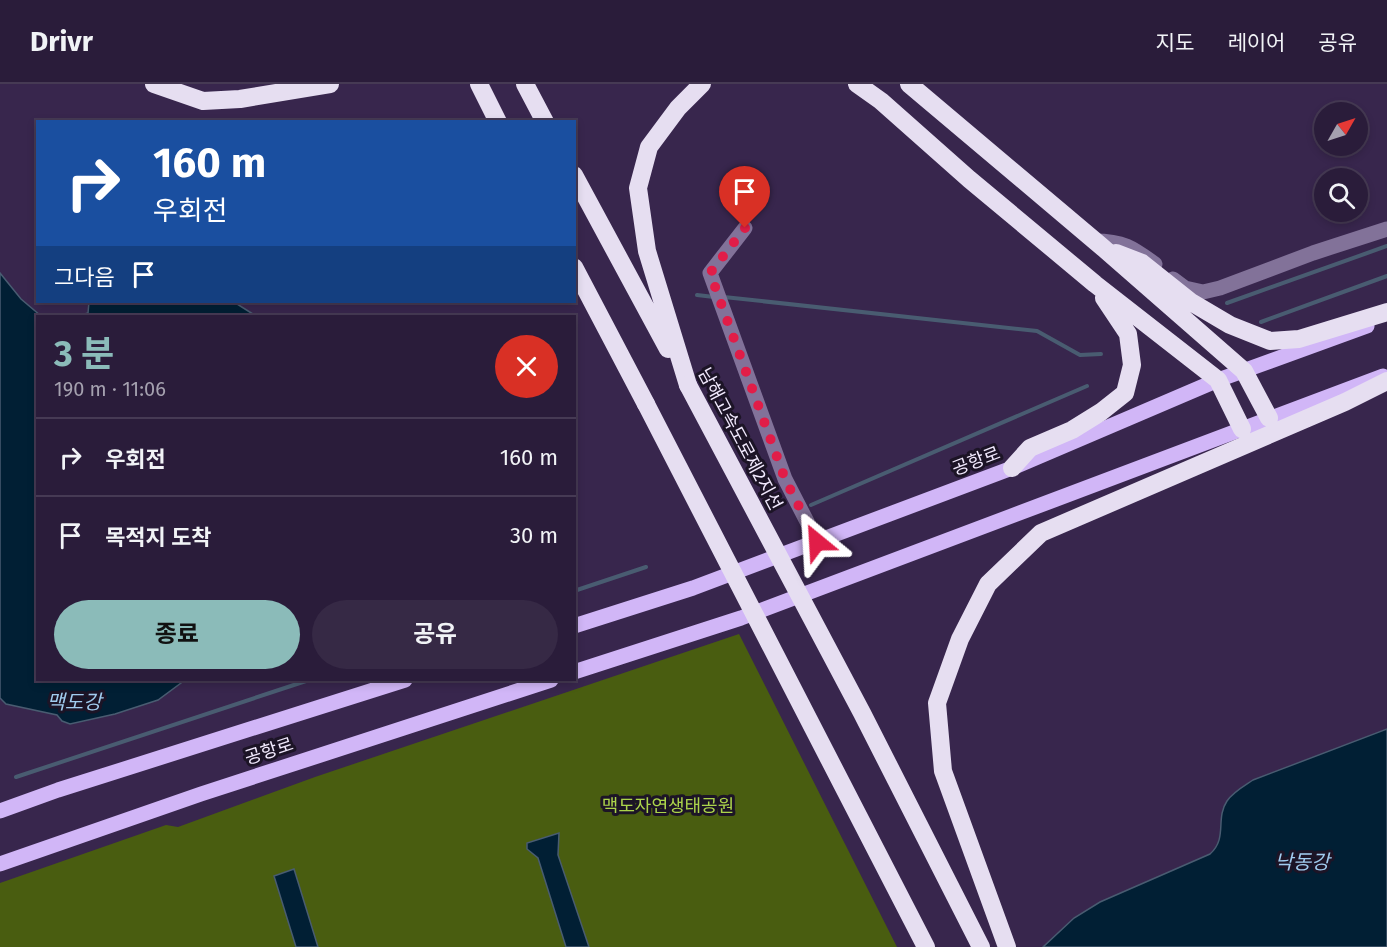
<!DOCTYPE html>
<html lang="ko">
<meta charset="utf-8">
<style>
:root{--surface:#2a1c3a;--page:#362945;--text:#f1f3f6;--muted:#a5a1af;--line:#463a54;--accent:#8bbbb9}
body{margin:0;font-family:"Fira Sans","Noto Sans KR",sans-serif;background:var(--page);color:var(--text);height:100vh;display:flex;flex-direction:column;font-size:22px;white-space:nowrap}
*{box-sizing:border-box;margin:0}
p{font-size:20px;color:var(--muted)}
.icon{flex:none;width:33px;height:33px;fill:none;stroke:currentColor;stroke-width:2;stroke-linecap:round;stroke-linejoin:round}
.map{position:relative;flex:1;overflow:hidden}
.sheet{position:absolute;left:36px;top:231px;width:540px;height:366px;display:flex;flex-direction:column;background:var(--surface);border-radius:0px;box-shadow:0 3px 9px #0003,0 0 0 2px var(--line)}
.sheet>*{flex:none}
.top-card{position:absolute;left:36px;top:36px;width:540px;height:183px;border-radius:0px;box-shadow:0 3px 9px #0003,0 0 0 2px var(--line);background:#1a4fa0;color:#fff;overflow:hidden}
.needle{width:39px;rotate:51deg}
.fabs{position:absolute;left:1314px;top:18px;display:grid;gap:12px}
.fabs a{display:grid;place-items:center;width:54px;height:54px;border-radius:50%;background:var(--surface);box-shadow:0 3px 9px #0003,0 0 0 2px var(--line);font-size:30px}
.pin{position:absolute;display:grid;place-items:center;width:51px;height:51px;color:#fff;margin:-62px -26px;border-radius:50% 50% 50% 0;rotate:-45deg;box-shadow:0 0 6px #0007}
.pin .icon{rotate:45deg}
.me{position:absolute;width:66px;margin:-33px;rotate:333deg;stroke-linejoin:round;filter:drop-shadow(0 0 4px #0008)}
.turn{display:flex;align-items:center;gap:21px;height:126px;padding:0 18px;font-size:27px}
.turn .icon{width:78px;height:78px;stroke-width:2.5}
.turn b{display:block;font-size:42px;line-height:51px}
.then{display:flex;align-items:center;height:57px;padding:0 18px;background:#0003;gap:12px;font-size:22px}
.round{display:grid;place-items:center;flex:none;width:63px;height:63px;border-radius:32px;background:var(--page)}
.headline{display:flex;align-items:center;justify-content:space-between;height:102px;padding:0 18px}
h1{font-size:36px;font-weight:700;line-height:45px;color:var(--accent)}
.button{display:flex;gap:12px;margin-top:auto;padding:12px 18px}
.button a{flex:1;height:69px;border-radius:36px;background:var(--accent);color:#111;font-size:24px;font-weight:700;line-height:69px;text-align:center}
.button a+a{background:var(--page);color:var(--text)}
ul{padding:0;list-style:none}
li{display:flex;align-items:center;gap:18px;height:78px;padding:0 18px;border-top:2px solid var(--line)}
li div{flex:1}
li b{display:block;font-size:22px}
li em{font-style:normal}
header{display:flex;align-items:center;gap:36px;box-sizing:border-box;height:84px;padding:0 30px;background:var(--surface);border-bottom:2px solid var(--line)}
header strong{font-size:28px}
nav{display:flex;gap:33px;margin-inline-start:auto;font-size:21px}
.map>svg:first-child{display:block}
.green{fill:#495d10}
.water{fill:#011f34;stroke:#495c71;stroke-width:1.5}
.lines{fill:none;stroke-linecap:round;stroke-linejoin:round}
.stream{stroke:#495c71;stroke-width:4}
.minor{stroke:#827299;stroke-width:15}
.major{stroke:#d1b6f7;stroke-width:15}
.highway{stroke:#e6def1;stroke-width:18}
.highway-bridge{stroke:#e6def1;stroke-width:18}
.route{stroke:#e11d48;stroke-width:10;stroke-dasharray:0 18}
.labels{text-anchor:middle;stroke-width:6;stroke-linejoin:round;paint-order:stroke}
.street-label{font-size:18px;fill:#f2eafe;stroke:#1c1426}
.park-label{font-size:18px;fill:#acd44b;stroke:#1c1426}
.water-label{font-size:20px;font-style:italic;fill:#a1ccef;stroke:#1c1426}
</style>
<header>
<strong>Drivr</strong>
<nav><a>지도</a><a>레이어</a><a>공유</a></nav>
</header>
<div class="map">
<svg width="1387" height="863" viewBox="0 0 1387 863">
<rect width="100%" height="100%" fill="#38264d"/>
<path class="green" d="M739,550l158,313h-897v-64l166,-58 12,2 137,-50z"/>
<path class="water" d="M0,189l21,26 20,17h-3v364h147l-27,20 -43,14 -45,10 -8,-3 -5,-6 -51,-11 -6,-6z
M89,218h145l22,14h-179l11,-3z
M1387,645v218h-344l31,-29 26,-16 110,-48c18,-16 5,-35 17,-53 6,-9 17,-15 26,-21z
M559,749l-1,22 31,92h-23l-28,-89 -11,-9v-6z
M294,785l24,78h-22l-22,-71z"/>
<g class="lines">
<path class="stream" d="M697,211l17,2
M724,213l313,34 43,24 21,-1
M1227,219l160,-57
M1261,238l126,-46
M811,421l276,-119
M574,507l72,-24
M16,693l293,-97"/>
<path class="minor" d="M745,144l-35,45 75,206 32,62
M1094,157c29,0 38,6 61,23
M1173,195l12,9 18,4 17,-4 93,-35 74,-24"/>
<path class="major" d="M574,542l119,-38 319,-120 206,-88 149,-54
M574,588l167,-54 642,-242
M0,727l58,-21 347,-110
M0,780l201,-70 350,-114"/>
<path class="highway" d="M154,0l49,17 37,-2 90,-15
M479,0l19,38
M525,0l20,38
M857,0l24,17 88,78 126,105 123,96 24,49
M909,0l192,162 143,125 25,47
M574,91l94,174
M1116,169l26,10 49,39 39,23 40,16 29,-2 88,-27
M574,183l72,137
M688,301l-41,-134 -9,-63 11,-41 29,-39 24,-24
M1012,384l18,-20 42,-18 29,-18 24,-19 7,-28 -4,-31 -24,-36
M1007,863l-64,-176 -6,-68 23,-64 28,-55 53,-51 304,-131 42,-21"/>
<path class="highway-bridge" d="M688,301l174,328 119,234
M646,320l280,543"/>
</g>
<g class="lines">
<path class="route" d="M745,144l-35,45 75,206 32,63"/>
</g>
<g class="labels">
<g class="street-label">
<text transform="translate(740 355) rotate(62)" y="6">남해고속도로제2지선</text>
<text transform="translate(976 377) rotate(-21)" y="6">공항로</text>
<text transform="translate(269 667) rotate(-18)" y="6">공항로</text>
</g>
<g class="park-label">
<text x="668" y="728">맥도자연생태공원</text>
</g>
<g class="water-label">
<text x="74" y="625">맥도강</text>
<text x="1302" y="785">낙동강</text>
</g>
</g>
</svg>
<div class="fabs">
<a><svg class="needle" viewBox="-14 -14 28 28"><path d="M0-13l5 13h-10z" fill="#e53935"/><path d="M0 13l5-13h-10z" fill="#a5a1af"/></svg></a>
<a><svg class="icon" aria-label="search" viewBox="0 0 24 24"><circle cx="10" cy="10" r="6"/><path d="M15 15l6 6"/></svg></a>
</div>
<div class="pin" style="left:745px;top:144px;background:#d93025"><svg class="icon" aria-label="arrive" viewBox="0 0 24 24"><path d="M6 21V4h12l-3 4 3 4H6"/></svg></div>
<svg class="me" style="left:817px;top:458px" viewBox="-20 -20 40 40"><path d="M0-17L14 15 0 8-14 15z" fill="#e11d48" stroke="#fff" stroke-width="4"/></svg>
<div class="top-card">
<div class="turn"><svg class="icon" aria-label="right" viewBox="0 0 24 24"><path d="M7 20v-9h11M14 6l5 5-5 5"/></svg><div><b>160 m</b>우회전</div></div>
<div class="then">그다음<svg class="icon" aria-label="arrive" viewBox="0 0 24 24"><path d="M6 21V4h12l-3 4 3 4H6"/></svg></div>
</div>
<section class="sheet">
<div class="headline"><div><h1>3 분</h1><p>190 m · 11:06</p></div><a class="round" style="background:#d93025;color:#fff"><svg class="icon" aria-label="close" viewBox="0 0 24 24"><path d="M6 6l12 12M18 6L6 18"/></svg></a></div>
<ul>
<li><svg class="icon" aria-label="right" viewBox="0 0 24 24"><path d="M7 20v-9h11M14 6l5 5-5 5"/></svg><div><b>우회전</b></div><em>160 m</em></li>
<li><svg class="icon" aria-label="arrive" viewBox="0 0 24 24"><path d="M6 21V4h12l-3 4 3 4H6"/></svg><div><b>목적지 도착</b></div><em>30 m</em></li>
</ul>
<div class="button"><a>종료</a><a>공유</a></div>
</section>
</div>
